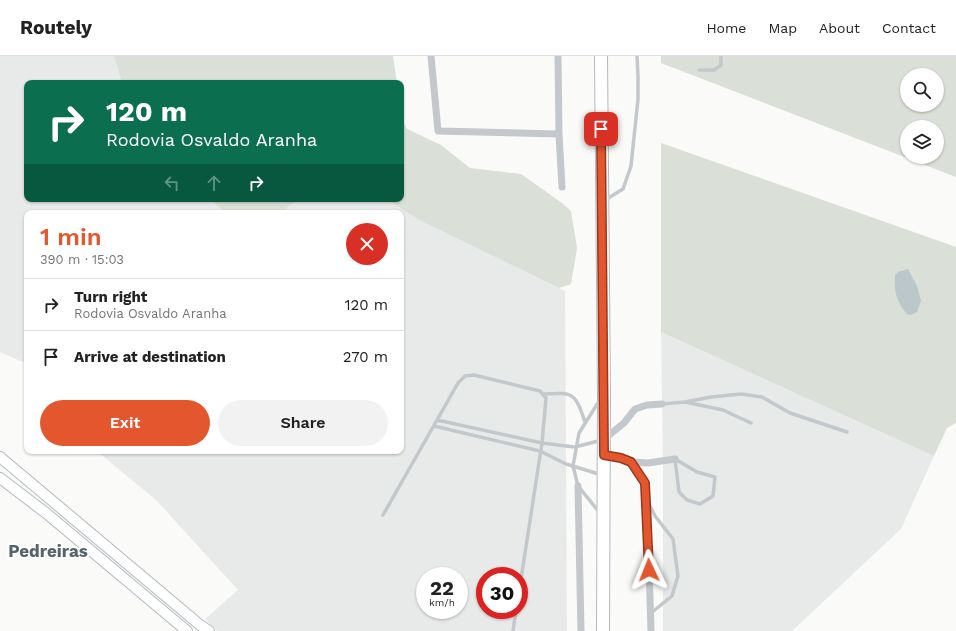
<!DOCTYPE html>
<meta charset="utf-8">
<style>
:root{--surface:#fff;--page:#f2f2f2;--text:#222;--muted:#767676;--line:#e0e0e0;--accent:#e4572e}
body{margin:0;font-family:"Work Sans",sans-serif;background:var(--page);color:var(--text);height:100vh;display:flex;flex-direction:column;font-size:15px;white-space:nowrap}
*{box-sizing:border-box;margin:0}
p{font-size:13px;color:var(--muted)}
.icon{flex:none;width:22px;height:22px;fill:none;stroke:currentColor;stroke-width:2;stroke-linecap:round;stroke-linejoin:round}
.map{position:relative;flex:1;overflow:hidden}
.sheet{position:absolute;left:24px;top:154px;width:380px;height:244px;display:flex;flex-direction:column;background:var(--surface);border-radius:8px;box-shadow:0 1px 3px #0004}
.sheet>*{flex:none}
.top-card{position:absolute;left:24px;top:24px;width:380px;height:122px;border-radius:8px;box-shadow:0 1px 3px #0004;background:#0b6e4f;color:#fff;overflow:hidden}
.fabs{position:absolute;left:900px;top:12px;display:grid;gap:8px}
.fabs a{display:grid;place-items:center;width:44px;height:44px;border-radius:50%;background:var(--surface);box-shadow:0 1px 3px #0004;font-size:20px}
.speed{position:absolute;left:416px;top:511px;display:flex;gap:8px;font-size:20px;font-weight:700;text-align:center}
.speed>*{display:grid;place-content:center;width:52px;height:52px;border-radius:50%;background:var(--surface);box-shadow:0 1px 3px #0004;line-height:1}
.speed small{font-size:10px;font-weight:400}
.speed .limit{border:6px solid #d22;background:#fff;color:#111}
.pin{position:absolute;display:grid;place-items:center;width:34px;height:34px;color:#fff;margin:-17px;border-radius:8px;box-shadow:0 2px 6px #0006}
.me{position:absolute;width:44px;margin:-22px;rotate:358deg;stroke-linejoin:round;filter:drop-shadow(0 0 3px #0008)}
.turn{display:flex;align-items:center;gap:14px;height:84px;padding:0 16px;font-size:18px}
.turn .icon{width:52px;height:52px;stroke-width:2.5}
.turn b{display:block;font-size:28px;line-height:34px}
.lanes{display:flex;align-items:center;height:38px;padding:0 16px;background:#0003;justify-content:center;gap:20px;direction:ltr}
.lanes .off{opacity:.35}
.round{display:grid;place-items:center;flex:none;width:42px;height:42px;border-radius:21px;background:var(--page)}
.head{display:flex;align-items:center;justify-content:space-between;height:68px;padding:0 16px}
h1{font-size:24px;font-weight:600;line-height:30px;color:var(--accent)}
.primary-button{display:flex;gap:8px;margin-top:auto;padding:8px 16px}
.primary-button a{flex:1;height:46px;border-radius:24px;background:var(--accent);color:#fff;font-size:16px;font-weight:600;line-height:46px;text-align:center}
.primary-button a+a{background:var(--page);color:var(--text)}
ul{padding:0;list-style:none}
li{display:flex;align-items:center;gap:12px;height:52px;padding:0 16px;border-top:1px solid var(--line)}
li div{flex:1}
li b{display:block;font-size:15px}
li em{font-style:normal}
header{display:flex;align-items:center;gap:24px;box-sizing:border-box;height:56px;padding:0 20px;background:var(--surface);border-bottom:1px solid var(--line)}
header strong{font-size:19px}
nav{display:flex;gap:22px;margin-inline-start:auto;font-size:14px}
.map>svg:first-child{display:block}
.built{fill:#e8e9e9;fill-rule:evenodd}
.green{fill:#dadfd7;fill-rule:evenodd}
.water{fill:#bbc7cb}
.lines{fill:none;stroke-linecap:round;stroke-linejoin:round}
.secondary-casing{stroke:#b3babf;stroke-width:12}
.trunk-casing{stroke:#b4b9bd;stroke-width:14}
.service{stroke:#c3c8cc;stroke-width:3.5}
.minor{stroke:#c3c8cc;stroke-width:7}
.secondary{stroke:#fff;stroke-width:10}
.trunk{stroke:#fff;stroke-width:12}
.route-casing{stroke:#94391e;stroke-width:10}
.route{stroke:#e4572e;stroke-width:7}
.labels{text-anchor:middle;stroke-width:4;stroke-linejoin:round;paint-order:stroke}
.district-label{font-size:17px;font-weight:bold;fill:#57646e;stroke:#fff}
</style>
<header>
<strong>Routely</strong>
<nav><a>Home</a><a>Map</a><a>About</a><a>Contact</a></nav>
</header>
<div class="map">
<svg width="956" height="575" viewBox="0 0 956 575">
<rect width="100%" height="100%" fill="#fafaf8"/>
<path class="built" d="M0,0h114l8,27h-95v116h184l5,6 11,8h-200v151l-27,-12z
M302,143h84l35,22 144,70 2,340h-350l-12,-12 33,-29 -81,-89 -60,-50h304v-238h-120l9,-8zM425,520h34v34h-34zM485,520h34v34h-34z
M661,276l273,124 -33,73 -109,102h-129v-170z"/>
<path class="green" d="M114,0h279l4,27h-275z
M661,0h295v121l-295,-114zM907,19h30v30h-30zM907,71h30v30h-30z
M401,62l6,11 34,16 29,23 51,6 41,29 9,8 6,37 -6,36 -12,4 -138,-67 -35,-22h15z
M661,87l295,104v176l-9,5 -13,28 -273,-124z
M211,143h91l-12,6 -9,8h-54l-11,-8z"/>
<path class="water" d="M908,213l9,17 4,15 -4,11 -6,3 -4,-1c-11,-12 -13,-23 -12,-39l3,-3z"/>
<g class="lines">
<g class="secondary-casing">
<path id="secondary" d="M0,401l200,168 9,6
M0,422l46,35 141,118"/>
</g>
<g class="trunk-casing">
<path id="trunk" d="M601,0l3,338 -1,237"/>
</g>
<path class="service" d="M699,14h15l7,-5v-9
M605,144l18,-11 8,-23 7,-67v-23l-1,-20
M544,338c30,-2 31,-1 41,28
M685,346l26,-5 30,-3 21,3 28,16 57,19
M662,348l23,-2 38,8 28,13
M437,364l105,23 24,3 9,1 27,-7
M434,370l106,25 26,13 36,11
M675,403l22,13 18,5 -2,19 -13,8 -13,-4 -8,-8z
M649,448l6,12 18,23 5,37 -6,20 -21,17
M600,457l-22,-27 -5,-20 6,-33 22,-35
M383,459l75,-132 7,-7 9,-1 66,16 6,7 -4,45 -23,149
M513,575l3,-21"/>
<path class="minor" d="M431,0l7,75 121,3
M558,0l1,78 3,53
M604,383l20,-16 11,-14 12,-4 15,-1
M603,399l18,3 10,4 17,1 27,-4
M631,406l14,21 2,15 4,133
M578,430l3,145"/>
<use href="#secondary" class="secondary"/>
<use href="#trunk" class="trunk"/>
</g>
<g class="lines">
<g class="route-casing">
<path id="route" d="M601,73l3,326 17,3 10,4 14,21 4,87"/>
</g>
<use href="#route" class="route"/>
</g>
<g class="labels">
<g class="district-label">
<text x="48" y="501">Pedreiras</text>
</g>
</g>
</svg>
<div class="fabs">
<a><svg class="icon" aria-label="search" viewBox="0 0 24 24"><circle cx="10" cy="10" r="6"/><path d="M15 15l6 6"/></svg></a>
<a><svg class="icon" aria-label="layers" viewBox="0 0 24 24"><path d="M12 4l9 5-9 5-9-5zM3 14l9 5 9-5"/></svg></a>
</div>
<div class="speed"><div>22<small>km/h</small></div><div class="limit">30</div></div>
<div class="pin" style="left:601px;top:73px;background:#d93025"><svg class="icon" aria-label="arrive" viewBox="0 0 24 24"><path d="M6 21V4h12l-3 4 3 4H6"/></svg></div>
<svg class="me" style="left:649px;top:514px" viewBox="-20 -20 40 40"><path d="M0-17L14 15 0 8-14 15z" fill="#e4572e" stroke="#fff" stroke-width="4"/></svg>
<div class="top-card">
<div class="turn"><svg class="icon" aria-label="right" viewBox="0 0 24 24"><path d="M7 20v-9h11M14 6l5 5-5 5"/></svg><div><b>120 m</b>Rodovia Osvaldo Aranha</div></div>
<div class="lanes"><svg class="icon off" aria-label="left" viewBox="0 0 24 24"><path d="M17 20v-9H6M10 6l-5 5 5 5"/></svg><svg class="icon off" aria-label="ahead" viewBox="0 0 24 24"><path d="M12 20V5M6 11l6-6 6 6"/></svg><svg class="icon" aria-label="right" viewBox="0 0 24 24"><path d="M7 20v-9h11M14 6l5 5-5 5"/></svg></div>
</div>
<section class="sheet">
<div class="head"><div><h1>1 min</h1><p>390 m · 15:03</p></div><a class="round" style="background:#d93025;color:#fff"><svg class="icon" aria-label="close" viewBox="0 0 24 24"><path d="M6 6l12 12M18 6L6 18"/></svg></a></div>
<ul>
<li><svg class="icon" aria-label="right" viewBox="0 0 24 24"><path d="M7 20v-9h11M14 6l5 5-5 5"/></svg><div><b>Turn right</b><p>Rodovia Osvaldo Aranha</p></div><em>120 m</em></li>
<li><svg class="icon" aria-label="arrive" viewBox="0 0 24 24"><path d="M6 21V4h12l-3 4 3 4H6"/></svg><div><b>Arrive at destination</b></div><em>270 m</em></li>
</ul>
<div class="primary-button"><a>Exit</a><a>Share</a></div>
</section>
</div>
